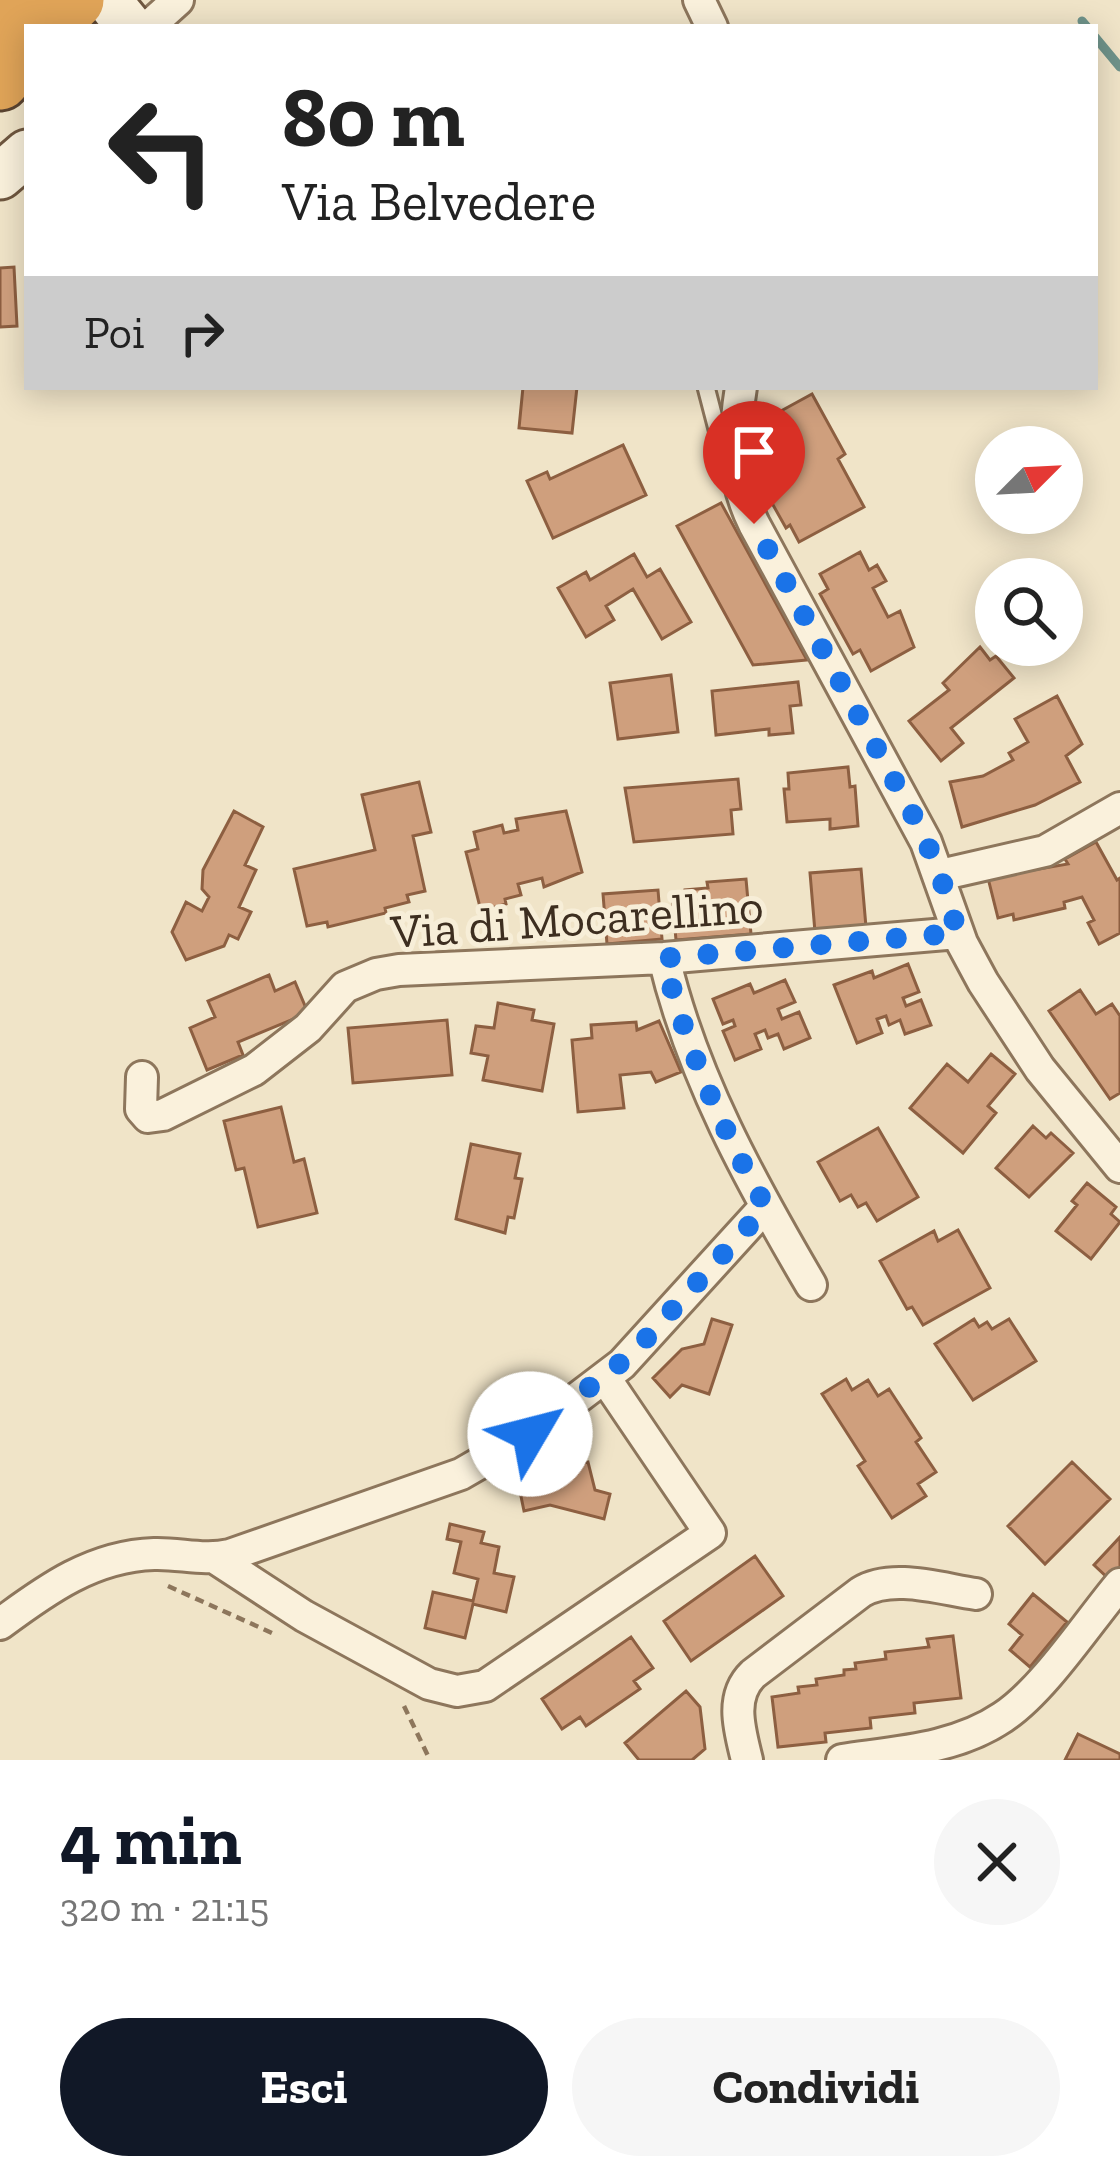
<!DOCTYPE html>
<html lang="it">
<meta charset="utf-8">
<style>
:root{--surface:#fff;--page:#f6f6f6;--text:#222;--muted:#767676;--accent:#111827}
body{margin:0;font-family:"Zilla Slab",serif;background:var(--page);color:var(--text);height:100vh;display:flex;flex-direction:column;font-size:45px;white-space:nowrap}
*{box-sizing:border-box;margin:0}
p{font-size:39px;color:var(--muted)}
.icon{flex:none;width:66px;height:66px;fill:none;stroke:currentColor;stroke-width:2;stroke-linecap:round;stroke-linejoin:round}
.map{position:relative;height:1760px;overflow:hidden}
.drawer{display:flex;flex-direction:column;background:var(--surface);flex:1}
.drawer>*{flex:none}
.hud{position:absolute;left:24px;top:24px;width:1074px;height:366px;border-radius:0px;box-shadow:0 6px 30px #0003;background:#fff;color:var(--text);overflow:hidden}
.needle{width:78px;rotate:66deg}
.controls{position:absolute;left:975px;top:426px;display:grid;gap:24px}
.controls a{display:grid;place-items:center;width:108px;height:108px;border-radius:50%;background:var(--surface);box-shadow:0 6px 30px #0003;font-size:60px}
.pin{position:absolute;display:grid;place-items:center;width:102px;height:102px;color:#fff;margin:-123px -51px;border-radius:50% 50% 50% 0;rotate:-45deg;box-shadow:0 0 12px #0007}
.pin .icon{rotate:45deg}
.me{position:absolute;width:132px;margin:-66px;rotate:53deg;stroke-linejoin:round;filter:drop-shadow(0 0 9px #0008)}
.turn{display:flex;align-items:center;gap:42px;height:252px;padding:0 60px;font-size:54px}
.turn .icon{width:156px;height:156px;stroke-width:2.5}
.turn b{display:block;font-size:84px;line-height:102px}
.then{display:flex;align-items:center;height:114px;padding:0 60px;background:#0003;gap:24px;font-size:45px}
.round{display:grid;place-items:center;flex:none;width:126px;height:126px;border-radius:63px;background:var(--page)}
.summary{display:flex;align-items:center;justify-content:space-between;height:204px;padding:0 60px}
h1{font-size:72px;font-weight:700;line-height:90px;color:var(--accent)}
.primary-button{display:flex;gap:24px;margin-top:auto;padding:24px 60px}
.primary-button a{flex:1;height:138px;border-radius:72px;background:var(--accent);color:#fff;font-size:48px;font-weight:700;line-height:138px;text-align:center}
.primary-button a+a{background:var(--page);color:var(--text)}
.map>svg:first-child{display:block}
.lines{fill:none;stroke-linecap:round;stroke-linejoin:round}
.stream{stroke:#6f938a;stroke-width:9}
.building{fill:#cf9f7d;stroke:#8d5f41;stroke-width:3}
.service-casing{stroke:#8d765c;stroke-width:21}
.minor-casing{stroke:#8d765c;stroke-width:36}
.secondary-casing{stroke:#6f573f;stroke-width:51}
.motorway-casing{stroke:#5b4430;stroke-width:63}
.path{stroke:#8d765c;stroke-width:4.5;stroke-dasharray:9 6;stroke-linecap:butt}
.service{stroke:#faf1dc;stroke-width:15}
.minor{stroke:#faf1dc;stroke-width:30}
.secondary{stroke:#faf1dc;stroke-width:45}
.motorway{stroke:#e0a458;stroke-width:57}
.route{stroke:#1a73e8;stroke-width:21;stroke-dasharray:0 37.8}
.labels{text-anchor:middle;stroke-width:10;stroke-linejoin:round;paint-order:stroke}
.street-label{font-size:48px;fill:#3d2e20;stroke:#f7eed8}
</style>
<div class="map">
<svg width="1120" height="1760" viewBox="0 0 1120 1760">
<rect width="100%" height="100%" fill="#f0e4c8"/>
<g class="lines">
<path class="stream" d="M1082,21l5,6
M1095,37l25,30"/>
</g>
<path class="building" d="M14,267l3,59 -17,1v-59z
M523,387h54l-5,46 -53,-5z
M812,394l33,60 -7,5 26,48 -65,35 -9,-17 -4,3 -18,-32 13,-8 -20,-37 30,-17 -12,-22z
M623,445l23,50 -93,43 -26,-57 20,-9 3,7z
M721,503l86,157 -54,5 -76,-139z
M860,552l9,18 8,-5 9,16 -13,7 15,29 12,-6 14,36 -43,24 -11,-21 -7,4 -33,-60 8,-5 -8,-15z
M634,554l13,23 13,-8 31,53 -29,17 -29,-50 -27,17 8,14 -28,17 -28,-49 28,-16 4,8z
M980,647l10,13 6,-4 18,22 -63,50 12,15 -22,18 -32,-40 40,-31 -6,-7z
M671,675l7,57 -60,7 -8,-56z
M798,682l3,23 -11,1 3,27 -24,2v-6l-53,6 -4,-44z
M1057,696l25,48 -16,12 14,26 -45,23 -73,22 -12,-45 33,-6 30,-16 -4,-7 19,-11 -13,-23z
M848,767l2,20 5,-1 3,40 -28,3v-10l-43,3 -3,-33h5l-1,-16z
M738,779l3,30 -10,1 2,24 -99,8 -9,-54z
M419,782l12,50 -18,4 12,55 -18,4 2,7 -24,6 1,5 -58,14 -1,-5 -20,4 -13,-57 81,-19 -13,-55z
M234,811l29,16 -18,38 11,5 -17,37 12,5 -13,27 -9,-4 -5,11 -38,14 -14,-28 14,-30 16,9 7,-14 -7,-8 1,-19z
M566,811l16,61 -38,15 -2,-9 -24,6 3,11 -16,4 1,5 -25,7 -15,-59 12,-3 -4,-17 28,-7 2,8 14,-3 -2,-11z
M1096,842l21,38 3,-2v55l-21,11 -11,-21 6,-3 -12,-23 -18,5 1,6 -51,12 -1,-6 -15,4 -10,-40 80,-14 -3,-5z
M861,869l5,58 -51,5 -5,-59z
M746,879l5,55 -75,6 -4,-43 13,-1v-6l23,-2 -1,-6z
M658,890l4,49 -55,5 -4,-50z
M908,964l11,28 -16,6 3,8 15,-6 10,25 -26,9 -5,-14 -11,5 -3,-9 -9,3 5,14 -25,10 -23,-58 38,-14 2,7z
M269,975l6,16 20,-9 13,31 -70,29 5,13 -36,15 -17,-42 25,-11 -7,-16z
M785,980l10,22 -17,7 4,10 17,-7 11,26 -26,11 -6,-15 -10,4 -3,-8 -10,4 6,15 -26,11 -12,-29 12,-5 -2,-6 -10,4 -10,-25 37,-15 4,9z
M1080,990l16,24 16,-10 8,12v77l-10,6 -61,-88z
M498,1003l36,7 -2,10 22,4 -12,67 -59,-11 5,-24 -17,-3 5,-27 18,2z
M447,1020l5,55 -99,8 -5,-55z
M659,1021l22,51 -25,10 -5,-10 -31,3 4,33 -46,4 -6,-72 20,-2 -1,-13 45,-3 1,8z
M991,1054l24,20 -27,32 8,7 -33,40 -53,-45 37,-44 21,18z
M281,1107l13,55 10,-3 13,54 -59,14 -14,-59 -8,2 -12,-49z
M1033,1126l13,12 5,-5 22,20 -44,44 -33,-29z
M878,1128l40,69 -41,24 -11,-18 -8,4 -7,-12 -11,6 -22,-39z
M471,1144l49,10 -5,24 7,1 -8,39 -6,-1 -3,16 -49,-14z
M1087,1183l29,24 -5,7 9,8 -29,37 -35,-28 21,-26 -5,-4z
M958,1230l32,58 -67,37 -11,-18 -5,2 -27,-48 54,-30 4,10z
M712,1319l20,6 -23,69 -27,-9 -12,12 -17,-19 29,-29 22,-5z
M974,1319l5,8 8,-5 5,7 17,-10 27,42 -63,39 -38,-56z
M846,1379l6,11 16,-10 10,16 11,-7 32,49 -5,4 20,30 -18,12 8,12 -34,22 -34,-52 7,-5 -43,-67z
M588,1462l7,28 15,4 -6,25 -54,-14 -26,6 -7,-34z
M1072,1462l38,37 -65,65 -37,-38z
M450,1524l34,8 -3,11 18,4 -5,26 20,4 -8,35 -33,-8 -8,34 -40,-10 8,-36 40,9 5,-22 -24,-6 7,-31 -14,-3z
M1120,1537v30l-11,12 -15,-14z
M755,1556l28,40 -92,65 -27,-40z
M1033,1594l34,28 -37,45 -20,-17 12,-15 -13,-11z
M953,1636l8,62 -47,5 1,10 -45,5 1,10 -46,5 1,9 -48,5 -6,-50 27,-4 -1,-6 19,-2 -1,-6 28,-4v-5l12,-1 -1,-6 31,-4 -1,-7 44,-5 -2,-8z
M631,1637l22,31 -19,13 6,8 -54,37 -6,-9 -18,12 -20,-30z
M686,1691l14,16 5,42 -13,11h-53l-14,-17z
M1078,1734l42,20v6h-55z"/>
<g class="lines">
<g class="service-casing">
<path id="service" d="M706,387l13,50 14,12"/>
</g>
<g class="minor-casing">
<path id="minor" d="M699,0l13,27
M148,27l30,-27
M741,387c-8,51 -10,90 13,137l172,318 36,101 21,39 57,87 80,98
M940,875l105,-24 75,-43
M664,958c28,118 86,223 147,327
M142,1077l-1,32 7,8 15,-2 91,-45 54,-42 37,-41 31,-13 23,-4 265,-12 294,-25
M215,1558l89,58 125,68 28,7 28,-5 225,-153 -105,-155
M0,1624c47,-35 93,-68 154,-70 26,-1 49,7 76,1l231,-81 69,-40 92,-70 143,-157
M747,1760c-7,-29 -18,-63 6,-86l108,-82c31,-19 80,-3 115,2
M842,1760c54,-8 114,-11 161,-43 40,-26 85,-95 117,-133"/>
</g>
<g class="secondary-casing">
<path id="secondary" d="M108,0l22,27
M0,176l27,-23"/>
</g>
<g class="motorway-casing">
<path id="motorway" d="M48,27l27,-27
M0,30l27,-30
M0,81l27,-31"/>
</g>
<path class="path" d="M168,1586l104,47
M404,1706l26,54"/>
<use href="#service" class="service"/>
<use href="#minor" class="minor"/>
<use href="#secondary" class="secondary"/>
<use href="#motorway" class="motorway"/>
</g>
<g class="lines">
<path class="route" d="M530,1434l103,-81 133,-146c-44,-78 -81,-162 -102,-249l294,-25 -21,-68 -24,-50 -159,-291"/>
</g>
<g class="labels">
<g class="street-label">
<text transform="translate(577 918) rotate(-4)" y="17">Via di Mocarellino</text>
</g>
</g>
</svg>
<div class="controls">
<a><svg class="needle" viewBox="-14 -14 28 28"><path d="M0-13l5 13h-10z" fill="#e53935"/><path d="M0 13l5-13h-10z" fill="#767676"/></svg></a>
<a><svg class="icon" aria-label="search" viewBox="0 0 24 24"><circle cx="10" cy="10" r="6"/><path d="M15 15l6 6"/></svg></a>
</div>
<div class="pin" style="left:754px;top:524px;background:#d93025"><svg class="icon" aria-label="arrive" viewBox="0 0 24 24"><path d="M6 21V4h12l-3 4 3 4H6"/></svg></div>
<svg class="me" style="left:530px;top:1434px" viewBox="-20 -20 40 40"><circle r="19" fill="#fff"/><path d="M0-13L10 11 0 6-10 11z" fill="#1a73e8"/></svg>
<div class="hud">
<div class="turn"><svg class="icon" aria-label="left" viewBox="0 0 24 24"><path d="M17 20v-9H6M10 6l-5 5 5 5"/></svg><div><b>80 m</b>Via Belvedere</div></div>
<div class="then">Poi<svg class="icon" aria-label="right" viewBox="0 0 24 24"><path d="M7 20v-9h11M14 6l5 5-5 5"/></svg></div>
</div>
</div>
<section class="drawer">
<div class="summary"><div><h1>4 min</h1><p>320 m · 21:15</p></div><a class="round"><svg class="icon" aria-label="close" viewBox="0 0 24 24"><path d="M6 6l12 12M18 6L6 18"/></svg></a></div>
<div class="primary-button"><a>Esci</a><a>Condividi</a></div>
</section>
